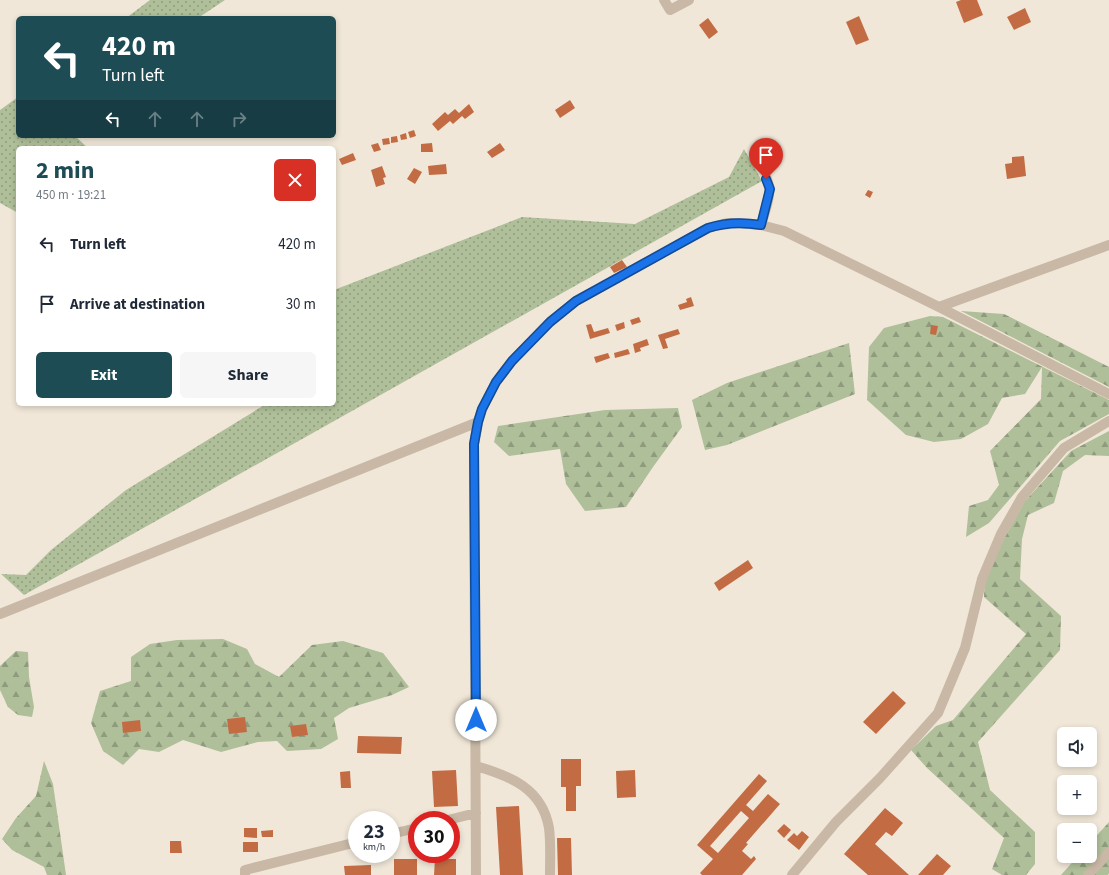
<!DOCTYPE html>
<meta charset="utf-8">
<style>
:root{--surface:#fff;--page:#f6f6f7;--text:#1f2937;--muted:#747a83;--accent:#1d4c54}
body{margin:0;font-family:"Source Sans 3",sans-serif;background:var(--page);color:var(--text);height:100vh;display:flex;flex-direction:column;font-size:15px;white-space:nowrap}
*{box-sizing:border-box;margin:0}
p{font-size:13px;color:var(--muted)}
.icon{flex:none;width:22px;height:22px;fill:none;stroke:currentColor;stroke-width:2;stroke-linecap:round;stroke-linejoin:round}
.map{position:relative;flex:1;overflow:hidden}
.sheet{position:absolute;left:16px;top:146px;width:320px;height:260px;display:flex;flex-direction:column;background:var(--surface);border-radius:6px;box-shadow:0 2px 6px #0003}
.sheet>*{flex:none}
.hud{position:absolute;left:16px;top:16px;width:320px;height:122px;border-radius:6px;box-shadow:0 2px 6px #0003;background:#1d4c54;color:#fff;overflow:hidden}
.tools{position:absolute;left:1057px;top:727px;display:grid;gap:8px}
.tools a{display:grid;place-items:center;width:40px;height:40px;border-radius:6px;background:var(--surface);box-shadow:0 2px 6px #0003;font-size:20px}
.speed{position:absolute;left:348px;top:811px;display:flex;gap:8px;font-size:20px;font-weight:700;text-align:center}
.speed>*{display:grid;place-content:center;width:52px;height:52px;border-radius:50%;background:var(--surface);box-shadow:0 2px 6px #0003;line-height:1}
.speed small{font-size:10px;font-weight:400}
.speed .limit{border:6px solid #d22;background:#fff;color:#111}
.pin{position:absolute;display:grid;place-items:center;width:34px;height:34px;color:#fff;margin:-41px -17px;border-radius:50% 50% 50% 0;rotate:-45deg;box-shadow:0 0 4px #0007}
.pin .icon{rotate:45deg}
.me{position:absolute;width:44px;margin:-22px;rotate:0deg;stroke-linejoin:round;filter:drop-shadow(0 0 3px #0008)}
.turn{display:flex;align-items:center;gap:14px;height:84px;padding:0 20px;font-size:18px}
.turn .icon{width:52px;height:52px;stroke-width:2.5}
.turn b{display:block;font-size:28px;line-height:34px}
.lanes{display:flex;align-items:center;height:38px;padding:0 20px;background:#0003;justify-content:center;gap:20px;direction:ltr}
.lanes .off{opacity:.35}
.round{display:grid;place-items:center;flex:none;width:42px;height:42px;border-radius:6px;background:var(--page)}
.headline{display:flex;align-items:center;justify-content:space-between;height:68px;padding:0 20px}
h1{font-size:24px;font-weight:700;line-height:30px;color:var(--accent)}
.button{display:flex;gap:8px;margin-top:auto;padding:8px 20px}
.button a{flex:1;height:46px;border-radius:6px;background:var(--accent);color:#fff;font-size:16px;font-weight:700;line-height:46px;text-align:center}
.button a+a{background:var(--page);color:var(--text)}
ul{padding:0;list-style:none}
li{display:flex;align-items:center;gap:12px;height:60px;padding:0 20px}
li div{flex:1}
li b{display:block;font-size:15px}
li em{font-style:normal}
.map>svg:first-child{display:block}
.grass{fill:url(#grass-dots)}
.forest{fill:url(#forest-firs)}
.building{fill:#c36c43;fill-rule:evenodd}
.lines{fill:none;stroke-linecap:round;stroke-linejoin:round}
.minor{stroke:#c8b8a5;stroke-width:10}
.route-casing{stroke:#114b97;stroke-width:10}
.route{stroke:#1a73e8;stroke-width:7}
</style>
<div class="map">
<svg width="1109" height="875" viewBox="0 0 1109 875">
<defs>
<pattern id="grass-dots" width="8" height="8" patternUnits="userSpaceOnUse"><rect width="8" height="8" fill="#afbf99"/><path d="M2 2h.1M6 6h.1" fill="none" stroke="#8f9b7d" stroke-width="1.8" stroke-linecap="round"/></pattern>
<pattern id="forest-firs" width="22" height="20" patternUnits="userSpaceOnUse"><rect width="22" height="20" fill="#afbf99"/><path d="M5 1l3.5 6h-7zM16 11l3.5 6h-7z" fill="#8f9b7d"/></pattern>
</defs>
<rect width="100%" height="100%" fill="#f0e7d8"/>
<path class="grass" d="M150,0h75l-27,18h-72z
M18,97v39h57l13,12h-70v65l-18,-10v-93z
M744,149l18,32 -738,414 -23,-21 25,1 25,-25 75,-60 140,-86h68v-114l188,-73 113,7 94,-47z"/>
<path class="forest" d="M961,311l43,3 105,53v20z
M930,316l13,1 166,83v14l-49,27 -71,82 -23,14 3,-31 19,-6 11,-15 -9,-34 51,-52 1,-32 -17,27 -23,4 -14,26 -27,15 -27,3 -28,-7 -39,-35 2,-53 15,-19z
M849,343l6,51 -128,51 -22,5 -13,-50 35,-17z
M678,408l4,19 -29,40 -27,40 -41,4 -19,-27 -6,-35 -51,7 -15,-14 4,-16 107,-16z
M1109,431v25l-24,-1 -22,16 -9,32 -26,12 -6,24 -2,40 41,37 -1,34 -82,92 12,48 45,42v32l-9,11h-24l-10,-6 12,-31 -77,-70 -16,-18 25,-24 17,-6 73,-86 -42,-37 1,-24 40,-72 46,-50z
M223,639l24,10 8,15 24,13 33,-32 31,-4 40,12 26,34 -17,8 -43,13 -15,10 4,21 -17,10 -34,2 -10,-10 -19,1 -37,10 -38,-12 -24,12 -20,-3 -16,16 -20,-14 -12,-28 9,-32 31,-10v-24l19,-13 27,-4z
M16,651l12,1 1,25 5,30 -2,10 -14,-2 -10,-8 -8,-17v-24z
M44,761l9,23 13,91h-19l-3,-8 -32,-17 -10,-11 14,-21 20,-22z
M1109,822v51l-1,2h-47l17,-19h12v-13z"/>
<path class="building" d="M961,0h16l6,15 -19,8 -8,-21z
M1025,8l6,14 -17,8 -7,-13z
M859,16l10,24 -13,5 -10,-23z
M708,18l10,14 -9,7 -10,-14z
M570,100l5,8 -15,10 -5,-8z
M469,104l5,8 -9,7 -3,-3 -9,8 -3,-3 -12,10 -6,-7 13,-12 3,3 7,-6 4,4z
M414,130l2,6 -6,2 -2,-6z
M406,133l1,6 -6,1 -1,-5z
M397,136l1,6 -7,1v-6z
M389,138l1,6 -7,1 -1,-6z
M378,143l3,7 -7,2 -3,-7z
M432,143l1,9h-12v-8z
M500,143l5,7 -13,8 -5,-6z
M353,153l3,7 -14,5 -3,-6z
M1024,156l2,20 -19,3 -2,-15 7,-1v-6z
M446,164l1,10 -18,1 -1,-9z
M382,166l4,11 -3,1 2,6 -9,3 -5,-17z
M414,168l8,4 -7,12 -8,-5z
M868,190l5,2 -3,6 -5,-3z
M622,260l5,7 -13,6 -4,-6z
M691,297l3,9 -14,4 -2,-5 9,-3 -1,-3z
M639,317l2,5 -9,3 -2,-5z
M624,322l1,6 -8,3 -2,-6z
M591,324l3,8 14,-4 2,5 -20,6 -4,-14z
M931,325l7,1 -2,9 -6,-1z
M678,329l2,5 -15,5 3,9 -5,1 -5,-14z
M647,339l2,6 -9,3 1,3 -6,2 -2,-9z
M628,349l2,5 -15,4 -1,-5z
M608,353l2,5 -14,5 -2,-6z
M748,560l5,8 -34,23 -5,-8z
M893,691l13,12 -30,31 -13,-12z
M245,717l2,15 -18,2 -2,-15z
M140,720l1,11 -18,2 -1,-11z
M306,724l2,11 -16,2 -2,-11z
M358,736l44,1 -1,17 -44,-1z
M561,759h20v27h-5v25h-10v-24h-5z
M456,770l2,36 -24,1 -2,-36z
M635,770l1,27 -19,1 -1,-27z
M350,771l1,17h-10l-1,-16z
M759,774l8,7 -21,24 7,6 15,-17 12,10 -34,39 2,1 -6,7 9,8 3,-3 2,3 -14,16h-40l-2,-2 13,-14 -16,-14zM741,811l8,7 -31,35 -8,-7z
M519,806l4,69h-23l-4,-68z
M885,808l18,15 -11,13 -6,-4 -11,12 34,31h-41l-24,-21z
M784,824l7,6 -7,8 -7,-7z
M244,828h13v10l-13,-1z
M273,830v7h-11l-1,-6z
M802,831l7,6 -10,13 -12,-10 7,-7 3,3z
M557,838h14l1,37h-14z
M170,841h11l1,12h-12z
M243,842h15v10h-15z
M937,854l14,12 -8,9h-25z
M394,859h23v16h-23z
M435,859h21v16h-22z
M371,865v10h-26l-1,-9z"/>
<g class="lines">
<path class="minor" d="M664,0l6,10 19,-10
M761,225c4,-14 12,-32 6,-46
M939,307l170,-62
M0,614l478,-192
M476,766c34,10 66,22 73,62 2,16 1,32 1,47
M448,820l28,-7
M391,834l26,-6
M245,875v-5l112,-28
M476,875l-2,-431 4,-22 4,-13 14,-27 16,-21 38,-39 26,-21 132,-73 19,-5h11l23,2 23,6 155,76 170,87
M792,875l44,-53 44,-44 58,-65 27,-65 17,-69 19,-45 21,-37 42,-49 45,-27
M1088,875l21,-23"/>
</g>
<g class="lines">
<g class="route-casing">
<path id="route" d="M476,720l-2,-276 4,-22 4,-13 14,-27 16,-21 38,-39 26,-21 132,-73c18,-6 35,-6 53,-3l9,-36 -4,-10"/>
</g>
<use href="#route" class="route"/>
</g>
</svg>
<div class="tools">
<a><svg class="icon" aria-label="sound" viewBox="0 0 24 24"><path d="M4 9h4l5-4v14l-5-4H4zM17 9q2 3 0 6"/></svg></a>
<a>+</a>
<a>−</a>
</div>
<div class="speed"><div>23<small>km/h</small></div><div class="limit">30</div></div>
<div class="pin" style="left:766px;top:179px;background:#d93025"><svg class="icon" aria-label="arrive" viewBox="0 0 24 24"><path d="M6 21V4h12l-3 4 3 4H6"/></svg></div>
<svg class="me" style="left:476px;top:720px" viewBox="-20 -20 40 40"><circle r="19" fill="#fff"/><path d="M0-13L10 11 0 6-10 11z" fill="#1a73e8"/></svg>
<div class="hud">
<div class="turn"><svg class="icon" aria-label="left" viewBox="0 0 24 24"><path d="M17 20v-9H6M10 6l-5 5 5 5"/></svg><div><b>420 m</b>Turn left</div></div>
<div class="lanes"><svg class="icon" aria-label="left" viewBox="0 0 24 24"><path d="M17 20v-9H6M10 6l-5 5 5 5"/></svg><svg class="icon off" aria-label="ahead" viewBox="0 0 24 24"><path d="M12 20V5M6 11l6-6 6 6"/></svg><svg class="icon off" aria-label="ahead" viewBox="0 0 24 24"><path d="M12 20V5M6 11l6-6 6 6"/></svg><svg class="icon off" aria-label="right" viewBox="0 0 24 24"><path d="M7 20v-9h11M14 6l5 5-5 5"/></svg></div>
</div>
<section class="sheet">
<div class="headline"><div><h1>2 min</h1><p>450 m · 19:21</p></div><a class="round" style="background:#d93025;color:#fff"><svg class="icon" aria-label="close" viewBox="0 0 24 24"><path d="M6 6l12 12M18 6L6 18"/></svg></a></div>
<ul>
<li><svg class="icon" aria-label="left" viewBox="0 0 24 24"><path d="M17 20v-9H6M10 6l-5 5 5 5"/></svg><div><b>Turn left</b></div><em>420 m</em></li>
<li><svg class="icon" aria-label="arrive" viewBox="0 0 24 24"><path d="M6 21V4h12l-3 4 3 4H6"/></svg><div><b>Arrive at destination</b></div><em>30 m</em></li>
</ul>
<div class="button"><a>Exit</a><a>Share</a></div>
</section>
</div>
